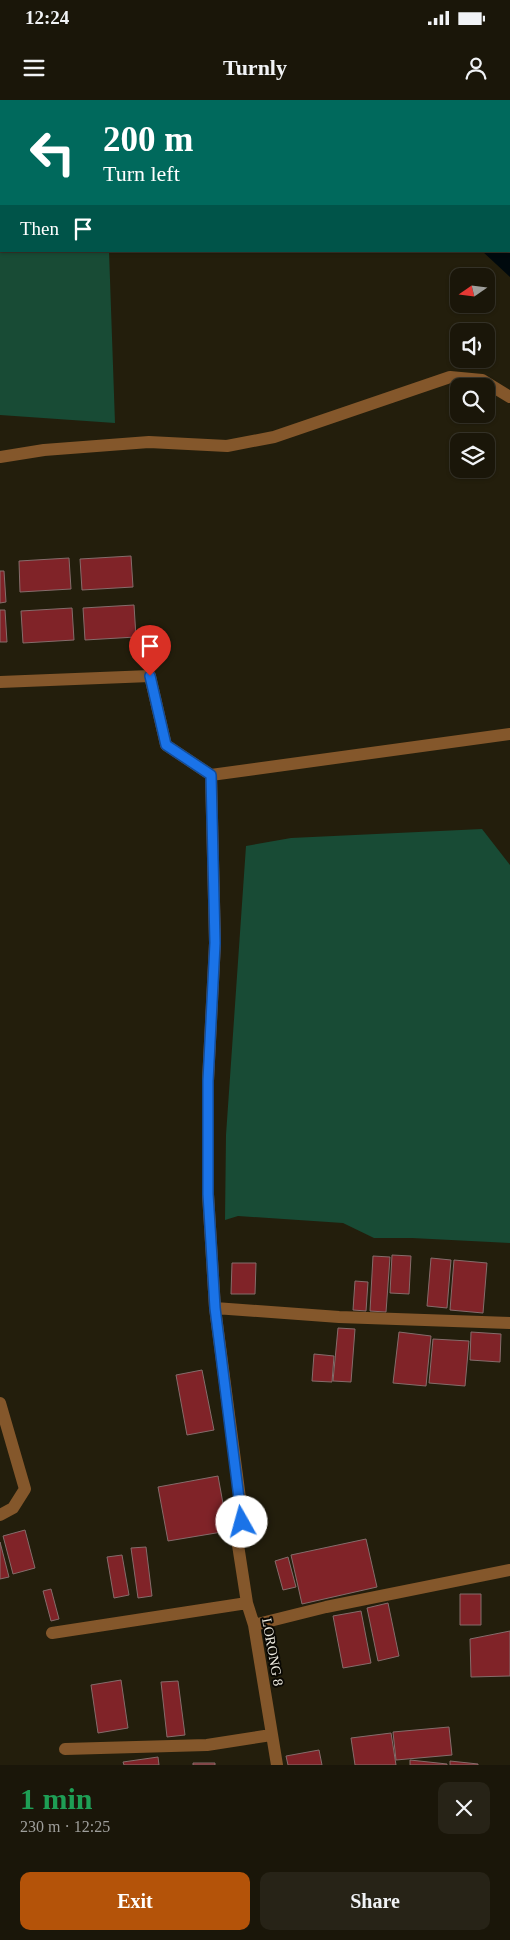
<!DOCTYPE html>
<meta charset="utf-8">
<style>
:root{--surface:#1a1609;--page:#272317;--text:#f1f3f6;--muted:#9f9f9c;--line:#38352a;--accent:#b45309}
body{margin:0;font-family:"Times New Roman",serif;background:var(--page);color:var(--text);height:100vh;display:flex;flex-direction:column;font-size:19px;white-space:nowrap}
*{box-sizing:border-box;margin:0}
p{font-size:16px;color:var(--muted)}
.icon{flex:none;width:28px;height:28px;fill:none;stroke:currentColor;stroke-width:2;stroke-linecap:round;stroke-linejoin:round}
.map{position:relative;height:1665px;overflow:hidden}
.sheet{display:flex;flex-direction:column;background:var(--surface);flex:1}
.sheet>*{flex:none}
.hud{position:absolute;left:0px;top:0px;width:510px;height:152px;box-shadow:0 1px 4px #0004,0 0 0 1px var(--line);background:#00695c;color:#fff;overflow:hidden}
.needle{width:32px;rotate:256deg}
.tools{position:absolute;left:450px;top:168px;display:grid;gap:10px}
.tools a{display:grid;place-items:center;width:45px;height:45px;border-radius:10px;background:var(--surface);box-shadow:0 1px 4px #0004,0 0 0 1px var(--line);font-size:25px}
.pin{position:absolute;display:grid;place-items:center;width:42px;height:42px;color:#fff;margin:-51px -21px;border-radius:50% 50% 50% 0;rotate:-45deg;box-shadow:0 0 5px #0007}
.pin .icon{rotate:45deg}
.me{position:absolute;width:55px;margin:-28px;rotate:353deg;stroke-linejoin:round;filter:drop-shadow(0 0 4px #0008)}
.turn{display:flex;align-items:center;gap:18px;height:105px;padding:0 20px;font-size:22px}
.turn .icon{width:65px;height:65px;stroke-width:2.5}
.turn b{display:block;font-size:35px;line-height:42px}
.then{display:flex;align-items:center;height:48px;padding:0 20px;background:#0003;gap:10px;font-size:19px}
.round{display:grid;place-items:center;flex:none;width:52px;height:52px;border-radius:10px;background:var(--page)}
.summary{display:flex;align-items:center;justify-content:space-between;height:85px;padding:0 20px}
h1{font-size:30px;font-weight:700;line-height:38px;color:#1e9e55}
.button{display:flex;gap:10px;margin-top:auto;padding:10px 20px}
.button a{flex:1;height:58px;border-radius:10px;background:var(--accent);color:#fff;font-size:20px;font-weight:700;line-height:58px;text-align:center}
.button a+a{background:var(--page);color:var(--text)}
.status{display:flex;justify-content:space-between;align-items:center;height:35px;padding:0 25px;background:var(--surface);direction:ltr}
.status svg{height:14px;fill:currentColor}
header{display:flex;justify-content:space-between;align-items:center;height:65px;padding:0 20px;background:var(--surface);font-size:22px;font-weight:700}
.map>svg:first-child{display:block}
.green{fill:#184b35}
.water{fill:#00090d}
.building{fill:#802328;stroke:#856c6b}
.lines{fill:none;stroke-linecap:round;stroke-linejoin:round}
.minor{stroke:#84572b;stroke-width:12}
.route-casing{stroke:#114b97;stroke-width:12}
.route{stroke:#1a73e8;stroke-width:9}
.labels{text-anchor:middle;stroke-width:4;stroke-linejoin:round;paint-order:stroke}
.street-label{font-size:14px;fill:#f1eee3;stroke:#0a0803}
</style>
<div class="status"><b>12:24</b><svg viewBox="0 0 49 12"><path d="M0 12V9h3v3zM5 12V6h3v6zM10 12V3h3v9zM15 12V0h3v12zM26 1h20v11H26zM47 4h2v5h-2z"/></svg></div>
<header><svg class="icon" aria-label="menu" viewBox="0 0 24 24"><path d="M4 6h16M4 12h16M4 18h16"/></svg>Turnly<svg class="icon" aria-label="person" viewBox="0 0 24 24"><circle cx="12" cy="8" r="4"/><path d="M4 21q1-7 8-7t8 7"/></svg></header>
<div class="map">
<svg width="510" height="1665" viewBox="0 0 510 1665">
<rect width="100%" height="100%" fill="#231e0c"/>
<path class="green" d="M0,0h174l-173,1v150h108l6,172 -115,-8z
M482,729l28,36v378l-98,-5h-38l-31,-15 -105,-7 -13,4 1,-85 20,-289 45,-8z"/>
<path class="water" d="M317,0h193v177l-28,-26h27v-150z"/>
<path class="building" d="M131,456l2,31 -51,3 -2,-31z
M69,458l2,31 -51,3 -1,-31z
M0,471h4l2,31 -6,1z
M134,505l2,32 -51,3 -2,-32z
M72,508l2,32 -51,3 -2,-32z
M0,510h5l2,32h-7z
M392,1155l19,1 -2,38 -19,-1z
M373,1156l17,1 -4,55 -16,-1z
M431,1158l20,2 -4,48 -20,-2z
M454,1160l33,3 -4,50 -33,-3z
M232,1163h24l-1,31h-24z
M355,1181l13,1 -2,29 -13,-1z
M338,1228l17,1 -4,53 -18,-1z
M399,1232l32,4 -5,50 -33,-3z
M471,1232l30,2 -1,28 -30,-2z
M433,1239l36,2 -4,45 -36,-3z
M314,1254l20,2 -2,26 -20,-1z
M202,1270l12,60 -27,5 -11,-60z
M218,1376l10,55 -60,10 -10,-54z
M25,1430l10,38 -22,6 -10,-38z
M366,1439l11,48 -75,17 -11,-49z
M0,1442l9,35 -9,2z
M146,1447l6,49 -14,2 -7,-50z
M122,1455l7,40 -15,3 -7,-41z
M288,1457l8,30 -13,3 -8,-29z
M51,1489l8,30 -8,2 -8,-30z
M460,1494h21v31h-21z
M388,1503l11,53 -21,5 -11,-53z
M361,1511l10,52 -28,5 -10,-52z
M510,1531v45l-39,1 -1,-38z
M121,1580l7,48 -30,5 -7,-48z
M178,1581l7,54 -18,2 -6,-55z
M449,1627l3,28 -56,5 -3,-28z
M391,1633l5,32h-41l-4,-27z
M319,1650l3,15h-34l-2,-9z
M158,1657l1,8h-35l-1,-3z
M410,1660l37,4v1h-37z
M450,1661l28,3v1h-28z
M193,1663h22v2h-22z"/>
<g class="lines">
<path class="minor" d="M0,357l44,-7 105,-8 78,4 47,-9 176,-60 32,3 28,17
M0,582l150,-6 16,69 45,30 299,-41
M211,675l4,168 -7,138v113l7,114 28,213 -5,24 9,58 7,22 23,140
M215,1208l124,9 171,6
M0,1303l25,86 -12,19 -13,7
M254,1525l72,-18 184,-37
M52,1533l195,-30
M65,1649l142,-4 64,-10"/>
</g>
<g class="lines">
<g class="route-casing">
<path id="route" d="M150,576l16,69 45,30 4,168 -7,138v113l7,114 27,214"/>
</g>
<use href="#route" class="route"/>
</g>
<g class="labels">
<g class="street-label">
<text transform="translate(273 1552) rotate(80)" y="5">LORONG 8</text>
</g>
</g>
</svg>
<div class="tools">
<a><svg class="needle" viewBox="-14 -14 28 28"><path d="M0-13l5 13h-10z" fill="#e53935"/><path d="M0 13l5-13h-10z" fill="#9f9f9c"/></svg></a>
<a><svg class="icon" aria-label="sound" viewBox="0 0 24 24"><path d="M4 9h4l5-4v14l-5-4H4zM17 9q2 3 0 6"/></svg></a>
<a><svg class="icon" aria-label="search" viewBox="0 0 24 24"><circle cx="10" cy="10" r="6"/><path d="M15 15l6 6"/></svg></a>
<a><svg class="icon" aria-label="layers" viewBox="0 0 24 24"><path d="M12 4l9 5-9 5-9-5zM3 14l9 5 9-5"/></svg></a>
</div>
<div class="pin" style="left:150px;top:576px;background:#d93025"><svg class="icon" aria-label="arrive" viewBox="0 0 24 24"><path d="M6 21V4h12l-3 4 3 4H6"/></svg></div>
<svg class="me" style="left:242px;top:1422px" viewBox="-20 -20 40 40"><circle r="19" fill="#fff"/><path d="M0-13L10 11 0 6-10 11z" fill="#1a73e8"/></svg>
<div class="hud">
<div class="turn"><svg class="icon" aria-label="left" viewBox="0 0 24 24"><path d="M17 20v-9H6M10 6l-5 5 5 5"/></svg><div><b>200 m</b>Turn left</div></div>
<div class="then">Then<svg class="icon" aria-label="arrive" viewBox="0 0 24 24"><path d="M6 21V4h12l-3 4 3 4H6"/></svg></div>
</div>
</div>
<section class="sheet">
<div class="summary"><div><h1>1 min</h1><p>230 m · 12:25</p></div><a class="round"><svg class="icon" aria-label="close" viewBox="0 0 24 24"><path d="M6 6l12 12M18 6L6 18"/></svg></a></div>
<div class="button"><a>Exit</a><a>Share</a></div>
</section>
